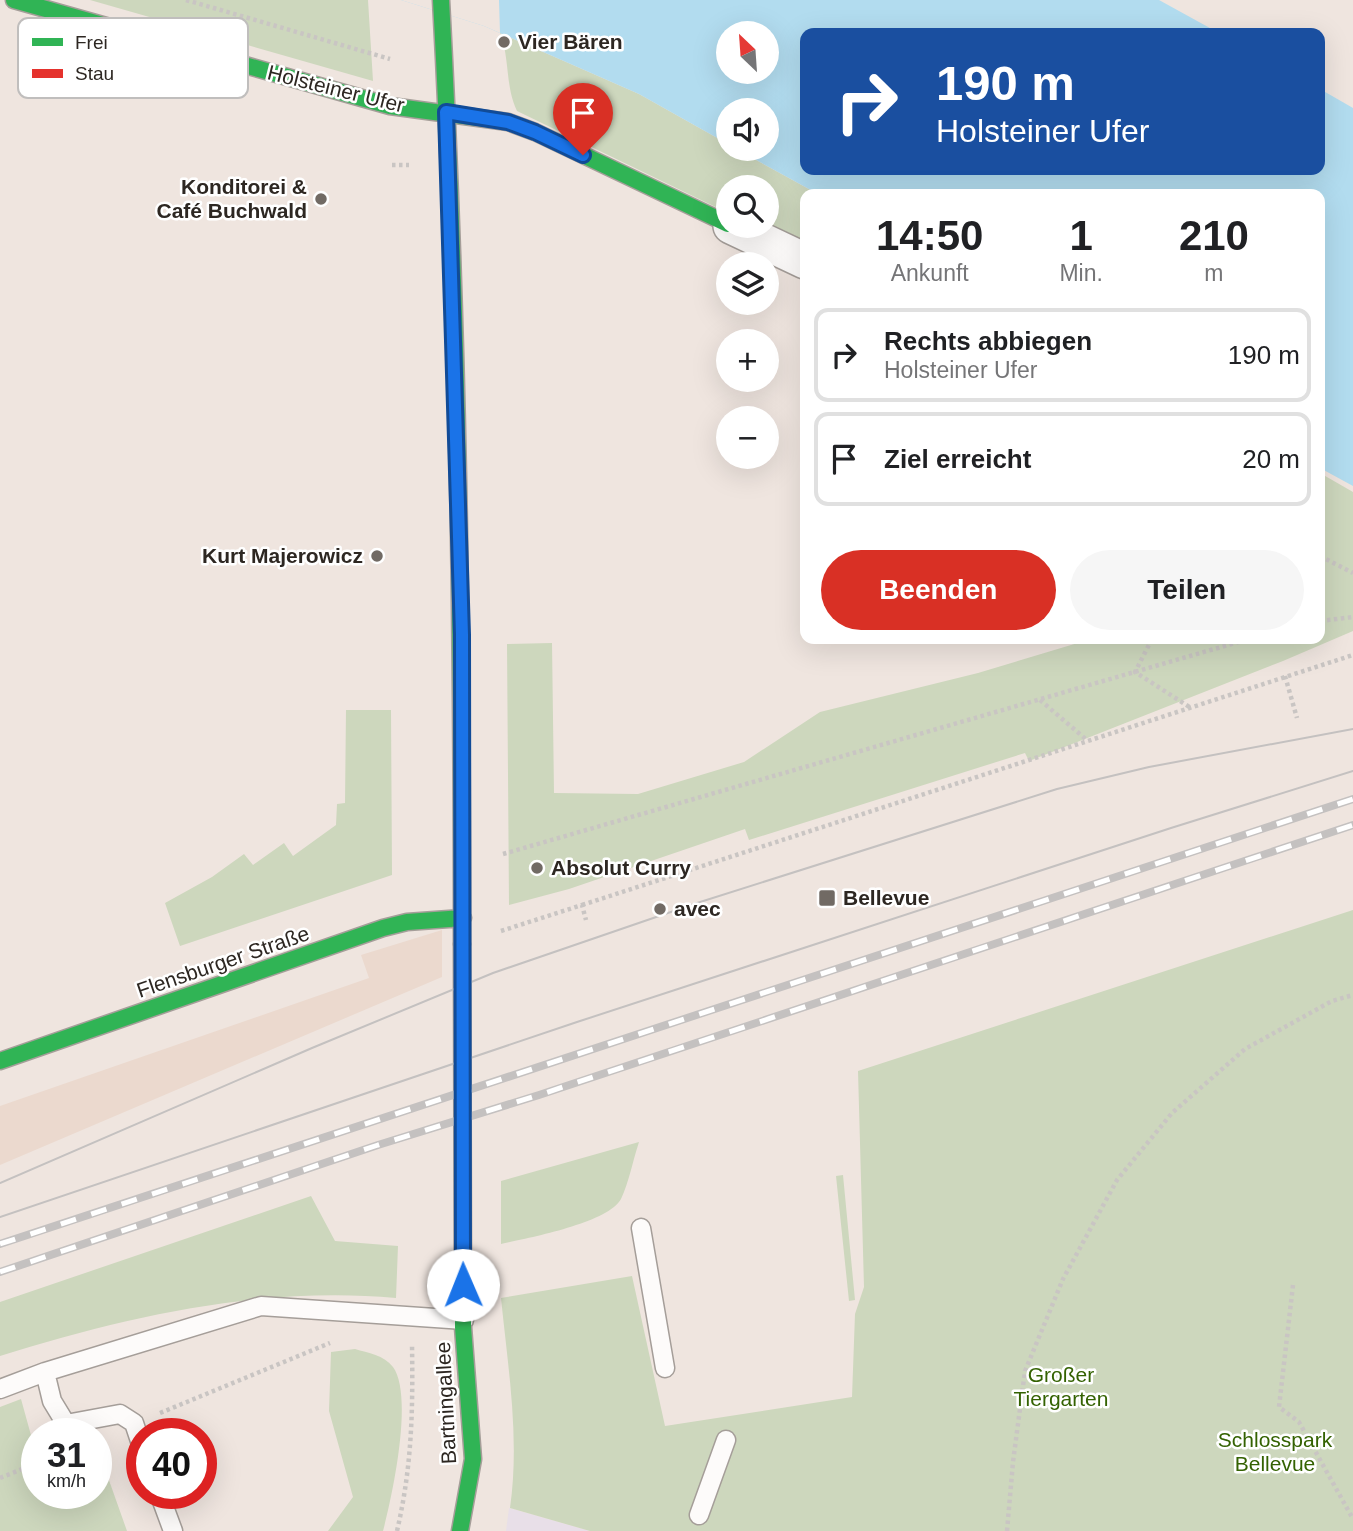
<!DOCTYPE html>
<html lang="de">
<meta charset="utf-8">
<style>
:root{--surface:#fff;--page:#f6f6f6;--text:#202124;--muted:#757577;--line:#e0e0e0;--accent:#d93025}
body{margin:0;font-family:Arial,sans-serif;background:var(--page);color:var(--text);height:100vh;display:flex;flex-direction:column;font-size:26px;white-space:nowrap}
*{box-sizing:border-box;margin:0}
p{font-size:23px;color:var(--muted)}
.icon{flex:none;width:38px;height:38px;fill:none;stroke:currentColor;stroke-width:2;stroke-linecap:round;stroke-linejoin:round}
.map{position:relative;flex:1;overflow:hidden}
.drawer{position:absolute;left:800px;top:189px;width:525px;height:455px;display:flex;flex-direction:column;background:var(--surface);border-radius:14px;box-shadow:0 7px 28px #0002}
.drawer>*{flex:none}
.banner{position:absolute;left:800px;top:28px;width:525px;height:147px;border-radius:14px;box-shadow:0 7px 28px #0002;background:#1a4fa0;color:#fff;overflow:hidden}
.needle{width:46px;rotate:335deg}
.buttons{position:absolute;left:716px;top:21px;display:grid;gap:14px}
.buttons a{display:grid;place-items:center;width:63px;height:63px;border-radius:50%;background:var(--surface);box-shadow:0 7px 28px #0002;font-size:35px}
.speed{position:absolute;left:21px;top:1418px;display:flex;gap:14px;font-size:35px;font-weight:700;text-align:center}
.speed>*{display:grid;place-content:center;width:91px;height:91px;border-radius:50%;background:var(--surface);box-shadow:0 7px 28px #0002;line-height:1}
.speed small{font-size:18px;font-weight:400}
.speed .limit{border:10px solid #d22;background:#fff;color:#111}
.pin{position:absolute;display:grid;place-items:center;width:60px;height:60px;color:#fff;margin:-72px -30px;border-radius:50% 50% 50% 0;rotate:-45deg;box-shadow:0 0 7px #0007}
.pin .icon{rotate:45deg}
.me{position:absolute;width:77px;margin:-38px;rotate:359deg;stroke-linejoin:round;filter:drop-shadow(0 0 5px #0008)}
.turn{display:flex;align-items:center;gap:24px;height:147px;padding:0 21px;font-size:32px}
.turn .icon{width:91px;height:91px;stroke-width:2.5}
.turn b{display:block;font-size:49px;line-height:60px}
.eta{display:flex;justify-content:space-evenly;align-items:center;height:119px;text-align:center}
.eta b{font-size:42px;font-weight:700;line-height:49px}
.cta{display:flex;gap:14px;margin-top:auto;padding:14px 21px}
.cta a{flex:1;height:80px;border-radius:42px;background:var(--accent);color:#fff;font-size:28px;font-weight:700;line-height:80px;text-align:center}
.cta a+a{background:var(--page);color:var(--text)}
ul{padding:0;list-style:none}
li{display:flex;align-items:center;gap:21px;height:94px;margin:0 14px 10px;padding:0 7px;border:4px solid var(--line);border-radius:14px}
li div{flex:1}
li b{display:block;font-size:26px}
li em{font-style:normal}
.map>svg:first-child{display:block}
.built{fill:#ebd9ce}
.education{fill:#e8dfe8}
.green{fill:#cdd7bd}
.water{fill:#b2dcef;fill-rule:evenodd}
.pier{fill:#efe5df}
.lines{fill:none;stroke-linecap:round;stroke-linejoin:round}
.lane-casing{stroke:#a59e99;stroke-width:21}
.street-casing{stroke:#a59e99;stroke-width:38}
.fast-casing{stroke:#a59e99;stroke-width:19}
.jam-casing{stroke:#a59e99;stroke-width:19}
.path{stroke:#c9c5c3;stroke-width:4.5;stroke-dasharray:3.5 3.5;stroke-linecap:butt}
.lane{stroke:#fdfbfa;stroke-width:18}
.street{stroke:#fdfbfa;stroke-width:35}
.fast{stroke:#30b455;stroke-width:16}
.jam{stroke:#e5322d;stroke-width:16}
.tram{stroke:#c4c1c0;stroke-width:2}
.rail-casing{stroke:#c4c1c0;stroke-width:8}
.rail{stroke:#fff;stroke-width:5;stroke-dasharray:16;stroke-linecap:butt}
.route-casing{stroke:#114b97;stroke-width:18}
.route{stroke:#1a73e8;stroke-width:12}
.poi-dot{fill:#716a64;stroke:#fff;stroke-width:2.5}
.labels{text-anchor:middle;stroke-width:5;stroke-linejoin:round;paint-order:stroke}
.poi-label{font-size:21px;font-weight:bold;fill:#2d2722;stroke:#fff;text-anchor:start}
.street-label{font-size:21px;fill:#2d2722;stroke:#fff}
.park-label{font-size:21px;fill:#346202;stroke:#fff}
.key{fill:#fff;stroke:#c0bebd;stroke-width:2}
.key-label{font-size:19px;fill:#2d2722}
</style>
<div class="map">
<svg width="1353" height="1531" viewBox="0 0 1353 1531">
<rect width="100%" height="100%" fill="#efe5df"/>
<path class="built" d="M442,930v47l-442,188v-59l369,-128 -8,-23z"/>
<path class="education" d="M509,1508l81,23h-84z"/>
<path class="green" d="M90,0h278l5,81z
M500,33l139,61 89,50v5h8l82,45h-13v57l-39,-25v-39h-38v26l-211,-102c-12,-25 -7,-53 -17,-78z
M1320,473l33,19v139l-70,30 -254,100 -4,-8 -276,87 -4,-11 -176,60 -60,16 -2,-261 45,-1 2,150 84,1 106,-32 76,-50 158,-39 113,-34h229z
M346,710h45l1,165 -212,71 -15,-43 47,-26 32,-23 9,11 31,-22 9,13 43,-31 1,-21 8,-1z
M1353,910v621h-763l-80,-23c10,-70 -2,-140 -9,-210l131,-22 33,150 187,-29 3,-83 9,-27 -6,-216z
M639,1142c-6,18 -10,40 -18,57 -13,24 -93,39 -120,45v-63z
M843,1175l12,125 -6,1 -13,-125z
M311,1196l24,45 63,5 -2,52c-134,-12 -269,18 -396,58v-54z
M355,1349c13,4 29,6 38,18 21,29 -1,130 -10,164h-55l25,-34 -24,-86 2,-59z
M21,1399l16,58v36h59v-40l3,-1 28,79h-127v-124z"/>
<path class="water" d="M401,0h758l60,33h-414v137h515v-81l33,19v378l-33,-18v-274h-502l-82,-45h30v-39h-38v34l-89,-50 -155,-68zM728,33h38v39h-38z"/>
<path class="pier" d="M401,0h98l1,33 -16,-7z"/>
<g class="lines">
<g class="lane-casing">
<path id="lane" d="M641,1228l24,140
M45,1372l7,29 14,23 54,-10 14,9 8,24
M0,1389l45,-17 216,-66 203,14
M159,1493l14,38
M699,1515l27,-75"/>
</g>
<g class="street-casing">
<path id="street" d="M731,226l74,35"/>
</g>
<g class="fast-casing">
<path id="fast" d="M14,0l376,106 118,16 27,10 193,92
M441,0c17,314 21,629 21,944
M0,1061l383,-133 24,-6 56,-4
M460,1531l13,-72 -10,-132v-32"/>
</g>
<g class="jam-casing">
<path id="jam" d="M462,944l1,351"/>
</g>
<path class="path" d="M186,0l204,59
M392,165h17
M1320,556l33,17
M1320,621l33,-4
M1152,639l-17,33 56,36
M1285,676l12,42
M1040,700l48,41
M503,854l746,-215
M582,905l771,-250
M501,931l81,-26 4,15
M1293,1285l-14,122 20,15 54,97
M160,1413l170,-70
M0,1478l37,-15
M397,1531c15,-65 16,-120 15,-187
M1007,1531l6,-69 12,-91 38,-92 54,-99 55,-67 73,-64 87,-48 21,-6"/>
<use href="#lane" class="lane"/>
<use href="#street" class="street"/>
<use href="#fast" class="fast"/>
<use href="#jam" class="jam"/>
<path class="tram" d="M0,1183l312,-135 181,-75 204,-70 360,-114 92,-22 204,-38
M0,1217l577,-195 594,-194 182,-57"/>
<g class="rail-casing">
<path id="rail" d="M0,1244l1353,-445
M0,1272l378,-127 161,-50 814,-270"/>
</g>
<use href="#rail" class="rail"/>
</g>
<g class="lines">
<g class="route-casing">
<path id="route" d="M463,1285l-1,-650 -16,-523 62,10 27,10 48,23"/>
</g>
<use href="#route" class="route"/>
</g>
<g class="poi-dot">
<circle cx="504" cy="42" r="7"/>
<circle cx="321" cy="199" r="7"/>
<circle cx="377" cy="556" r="7"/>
<circle cx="537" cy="868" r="7"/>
<rect x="818" y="889" width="18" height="18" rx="3.5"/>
<circle cx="660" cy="909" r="7"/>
</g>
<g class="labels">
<g class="poi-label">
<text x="518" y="49">Vier Bären</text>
<text x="307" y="194" text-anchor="end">Konditorei &amp;<tspan x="307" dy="24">Café Buchwald</tspan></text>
<text x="363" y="563" text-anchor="end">Kurt Majerowicz</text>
<text x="551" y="875">Absolut Curry</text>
<text x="843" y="905">Bellevue</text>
<text x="674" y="916">avec</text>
</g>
<g class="street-label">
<text transform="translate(336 89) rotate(14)" y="7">Holsteiner Ufer</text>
<text transform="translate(223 962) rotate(-19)" y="7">Flensburger Straße</text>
<text transform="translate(446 1403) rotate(-93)" y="7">Bartningallee</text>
</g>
<g class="park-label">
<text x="1061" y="1382">Großer<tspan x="1061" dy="24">Tiergarten</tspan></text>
<text x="1275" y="1447">Schlosspark<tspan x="1275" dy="24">Bellevue</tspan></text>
</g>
</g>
<rect x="18" y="18" width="230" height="80" rx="10" class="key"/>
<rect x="32" y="38" width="31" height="8" fill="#30b455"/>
<rect x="32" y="69" width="31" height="9" fill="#e5322d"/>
<g class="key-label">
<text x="75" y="49">Frei</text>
<text x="75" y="80">Stau</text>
</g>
</svg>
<div class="buttons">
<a><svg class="needle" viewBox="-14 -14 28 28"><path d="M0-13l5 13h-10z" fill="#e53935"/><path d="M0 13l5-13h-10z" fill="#757577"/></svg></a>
<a><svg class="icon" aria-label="sound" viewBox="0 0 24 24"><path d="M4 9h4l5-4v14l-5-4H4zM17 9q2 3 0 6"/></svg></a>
<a><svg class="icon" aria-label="search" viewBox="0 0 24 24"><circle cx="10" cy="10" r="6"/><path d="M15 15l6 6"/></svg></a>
<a><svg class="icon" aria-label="layers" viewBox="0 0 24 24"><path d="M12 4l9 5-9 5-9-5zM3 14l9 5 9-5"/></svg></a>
<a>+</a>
<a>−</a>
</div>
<div class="speed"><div>31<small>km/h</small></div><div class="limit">40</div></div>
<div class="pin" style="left:583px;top:155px;background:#d93025"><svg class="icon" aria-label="arrive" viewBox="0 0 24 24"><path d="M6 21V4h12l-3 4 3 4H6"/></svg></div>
<svg class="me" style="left:463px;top:1285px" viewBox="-20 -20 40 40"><circle r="19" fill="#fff"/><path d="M0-13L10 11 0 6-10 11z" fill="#1a73e8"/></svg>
<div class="banner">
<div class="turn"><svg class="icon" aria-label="right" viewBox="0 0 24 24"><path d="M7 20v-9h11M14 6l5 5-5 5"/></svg><div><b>190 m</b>Holsteiner Ufer</div></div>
</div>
<section class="drawer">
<div class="eta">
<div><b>14:50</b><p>Ankunft</p></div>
<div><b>1</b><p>Min.</p></div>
<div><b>210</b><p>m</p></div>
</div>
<ul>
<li><svg class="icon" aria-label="right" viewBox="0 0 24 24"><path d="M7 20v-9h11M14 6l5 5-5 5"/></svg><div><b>Rechts abbiegen</b><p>Holsteiner Ufer</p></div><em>190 m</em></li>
<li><svg class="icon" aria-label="arrive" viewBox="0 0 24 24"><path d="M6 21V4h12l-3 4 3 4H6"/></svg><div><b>Ziel erreicht</b></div><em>20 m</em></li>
</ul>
<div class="cta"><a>Beenden</a><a>Teilen</a></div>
</section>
</div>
